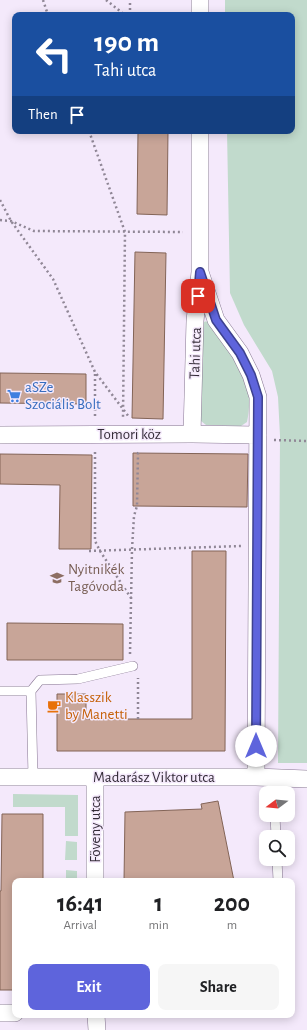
<!DOCTYPE html>
<meta charset="utf-8">
<style>
:root{--surface:#fff;--page:#f6f6f6;--text:#202124;--muted:#757577;--accent:#5e64dc}
body{margin:0;font-family:"Alegreya Sans",sans-serif;background:var(--page);color:var(--text);height:100vh;display:flex;flex-direction:column;font-size:15px;white-space:nowrap}
*{box-sizing:border-box;margin:0}
p{font-size:13px;color:var(--muted)}
.icon{flex:none;width:22px;height:22px;fill:none;stroke:currentColor;stroke-width:2;stroke-linecap:round;stroke-linejoin:round}
.map{position:relative;flex:1;overflow:hidden}
.drawer{position:absolute;left:12px;top:878px;width:283px;height:140px;display:flex;flex-direction:column;background:var(--surface);border-radius:8px;box-shadow:0 2px 10px #0003}
.drawer>*{flex:none}
.top-card{position:absolute;left:12px;top:12px;width:283px;height:122px;border-radius:8px;box-shadow:0 2px 10px #0003;background:#1a4fa0;color:#fff;overflow:hidden}
.needle{width:26px;rotate:254deg}
.controls{position:absolute;left:259px;top:786px;display:grid;gap:8px}
.controls a{display:grid;place-items:center;width:36px;height:36px;border-radius:8px;background:var(--surface);box-shadow:0 2px 10px #0003;font-size:20px}
.pin{position:absolute;display:grid;place-items:center;width:34px;height:34px;color:#fff;margin:-17px;border-radius:8px;box-shadow:0 2px 6px #0006}
.me{position:absolute;width:44px;margin:-22px;rotate:0deg;stroke-linejoin:round;filter:drop-shadow(0 0 3px #0008)}
.turn{display:flex;align-items:center;gap:14px;height:84px;padding:0 16px;font-size:18px}
.turn .icon{width:52px;height:52px;stroke-width:2.5}
.turn b{display:block;font-size:28px;line-height:34px}
.then{display:flex;align-items:center;height:38px;padding:0 16px;background:#0003;gap:8px;font-size:15px}
.eta{display:flex;justify-content:space-evenly;align-items:center;height:68px;text-align:center}
.eta b{font-size:24px;font-weight:600;line-height:28px}
.action{display:flex;gap:8px;margin-top:auto;padding:8px 16px}
.action a{flex:1;height:46px;border-radius:8px;background:var(--accent);color:#fff;font-size:16px;font-weight:600;line-height:46px;text-align:center}
.action a+a{background:var(--page);color:var(--text)}
.map>svg:first-child{display:block}
.green{fill:#c1dacc}
.building{fill:#c8a598;stroke:#836457}
.lines{fill:none;stroke-linecap:round;stroke-linejoin:round}
.lane-casing{stroke:#877692;stroke-width:10}
.street-casing{stroke:#877692;stroke-width:18}
.path{stroke:#908796;stroke-width:2.5;stroke-dasharray:2 3;stroke-linecap:butt}
.lane{stroke:#fff;stroke-width:9}
.street{stroke:#fff;stroke-width:17}
.route-casing{stroke:#3d418f;stroke-width:10}
.route{stroke:#5e64dc;stroke-width:7}
.labels{text-anchor:middle;stroke-width:3;stroke-linejoin:round;paint-order:stroke}
.street-label{font-size:15px;fill:#342c38;stroke:#f4e9fb}
.shop-label{font-size:15px;fill:#366cbe;stroke:#f4e9fb;text-anchor:start}
.education-label{font-size:15px;fill:#785e54;stroke:#f4e9fb;text-anchor:start}
.food-label{font-size:15px;fill:#c56008;stroke:#f4e9fb;text-anchor:start}
</style>
<div class="map">
<svg width="307" height="1030" viewBox="0 0 307 1030">
<rect width="100%" height="100%" fill="#f4e9fb"/>
<path class="green" d="M225,0h82v763h-29l2,-327 -2,-39 -6,-26 -28,-46 -14,-32 -3,-162h65v-116h-67z
M209,321c12,18 36,50 39,70 2,9 1,22 -1,31l-6,4 -35,-1 -5,-4 -2,-7 3,-92z
M13,794l65,1v41h-13v-29h-52z
M66,841l11,1v18h-12z
M66,870l11,1v10h-11z"/>
<path class="building" d="M138,131h30l-1,84 -30,-1z
M135,252l31,1 -3,166 -31,-1z
M0,373l86,1v30l-86,-1z
M133,453l115,1 -1,53 -114,-1z
M0,454l92,1 -1,94h-32l1,-64 -60,-1z
M192,551h34l-1,200h-168v-57h29v25h106z
M7,623l116,1v36h-116z
M218,801l16,80h-110l1,-69 77,-3 -1,-5z
M2,814h41v67h-28v109h-15v-99h1z"/>
<g class="lines">
<g class="lane-casing">
<path id="lane" d="M0,691h31l2,86
M31,691l9,-11 38,-1 55,-13
M274,778l1,15
M275,815l1,22
M277,859l1,22"/>
</g>
<g class="street-casing">
<path id="street" d="M200,0v15
M200,272l16,48 24,33 11,22 7,22 -2,380
M192,434l3,-113 5,-49v-141
M0,435l192,-1 66,1
M0,777h256l51,2
M95,777v104
M0,1013h15
M96,1015l1,15"/>
</g>
<path class="path" d="M43,0l5,15
M106,0l19,15
M130,15v-15
M89,131l36,101 -2,186
M0,200l11,21 42,58 42,93 34,45
M0,220l11,1 23,10 149,1
M95,374v45
M274,440l33,1
M95,452v89l5,10 31,47
M89,551l152,-5
M130,654l2,-105 2,-33 3,-10 1,-53 2,-2
M138,719v-41"/>
<use href="#lane" class="lane"/>
<use href="#street" class="street"/>
</g>
<g class="lines">
<g class="route-casing">
<path id="route" d="M198,296l2,-24 16,48 24,33 11,22 7,22 -2,349"/>
</g>
<use href="#route" class="route"/>
</g>
<defs>
<g id="supermarket-bare" transform="scale(1.08)"><path d="M-6-5.5h2.5l.6 2H6L4.5 2H-2.5L-4.4-4H-6ZM-1.5 3.2a1.3 1.3 0 1 0 .1 0ZM3 3.2a1.3 1.3 0 1 0 .1 0Z" fill="#3f7fe0" stroke="#f4e9fb" stroke-width="2.5" paint-order="stroke"/></g>
<g id="school-bare" transform="scale(1.08)"><path d="M0-5L7-2L0 1L-7-2ZM-4 1L0 2.5L4 1V4Q0 6-4 4Z" fill="#8d6e63" stroke="#f4e9fb" stroke-width="2.5" paint-order="stroke"/></g>
<g id="cafe-bare" transform="scale(1.08)"><path d="M-5.5-4.5H6V0H3Q3 3.5 0 3.5H-2.5Q-5.5 3.5-5.5 0ZM3-3.2v2h1.7v-2ZM-6 4.5H4V6H-6Z" fill="#e8710a" stroke="#f4e9fb" stroke-width="2.5" paint-order="stroke"/></g>
</defs>
<g fill-rule="evenodd">
<use href="#supermarket-bare" x="14" y="396"/>
<use href="#school-bare" x="57" y="578"/>
<use href="#cafe-bare" x="54" y="706"/>
</g>
<g class="labels">
<g class="street-label">
<text transform="translate(195 353) rotate(-88)" y="5">Tahi utca</text>
<text x="129" y="439">Tomori köz</text>
<text x="154" y="782">Madarász Viktor utca</text>
<text transform="translate(95 829) rotate(-90)" y="5">Föveny utca</text>
</g>
<g class="shop-label">
<text x="25" y="392">aSZe<tspan x="25" dy="17">Szociális Bolt</tspan></text>
</g>
<g class="education-label">
<text x="68" y="574">Nyitnikék<tspan x="68" dy="17">Tagóvoda</tspan></text>
</g>
<g class="food-label">
<text x="65" y="702">Klasszik<tspan x="65" dy="17">by Manetti</tspan></text>
</g>
</g>
</svg>
<div class="controls">
<a><svg class="needle" viewBox="-14 -14 28 28"><path d="M0-13l5 13h-10z" fill="#e53935"/><path d="M0 13l5-13h-10z" fill="#757577"/></svg></a>
<a><svg class="icon" aria-label="search" viewBox="0 0 24 24"><circle cx="10" cy="10" r="6"/><path d="M15 15l6 6"/></svg></a>
</div>
<div class="pin" style="left:198px;top:296px;background:#d93025"><svg class="icon" aria-label="arrive" viewBox="0 0 24 24"><path d="M6 21V4h12l-3 4 3 4H6"/></svg></div>
<svg class="me" style="left:256px;top:746px" viewBox="-20 -20 40 40"><circle r="19" fill="#fff"/><path d="M0-13L10 11 0 6-10 11z" fill="#5e64dc"/></svg>
<div class="top-card">
<div class="turn"><svg class="icon" aria-label="left" viewBox="0 0 24 24"><path d="M17 20v-9H6M10 6l-5 5 5 5"/></svg><div><b>190 m</b>Tahi utca</div></div>
<div class="then">Then<svg class="icon" aria-label="arrive" viewBox="0 0 24 24"><path d="M6 21V4h12l-3 4 3 4H6"/></svg></div>
</div>
<section class="drawer">
<div class="eta">
<div><b>16:41</b><p>Arrival</p></div>
<div><b>1</b><p>min</p></div>
<div><b>200</b><p>m</p></div>
</div>
<div class="action"><a>Exit</a><a>Share</a></div>
</section>
</div>
